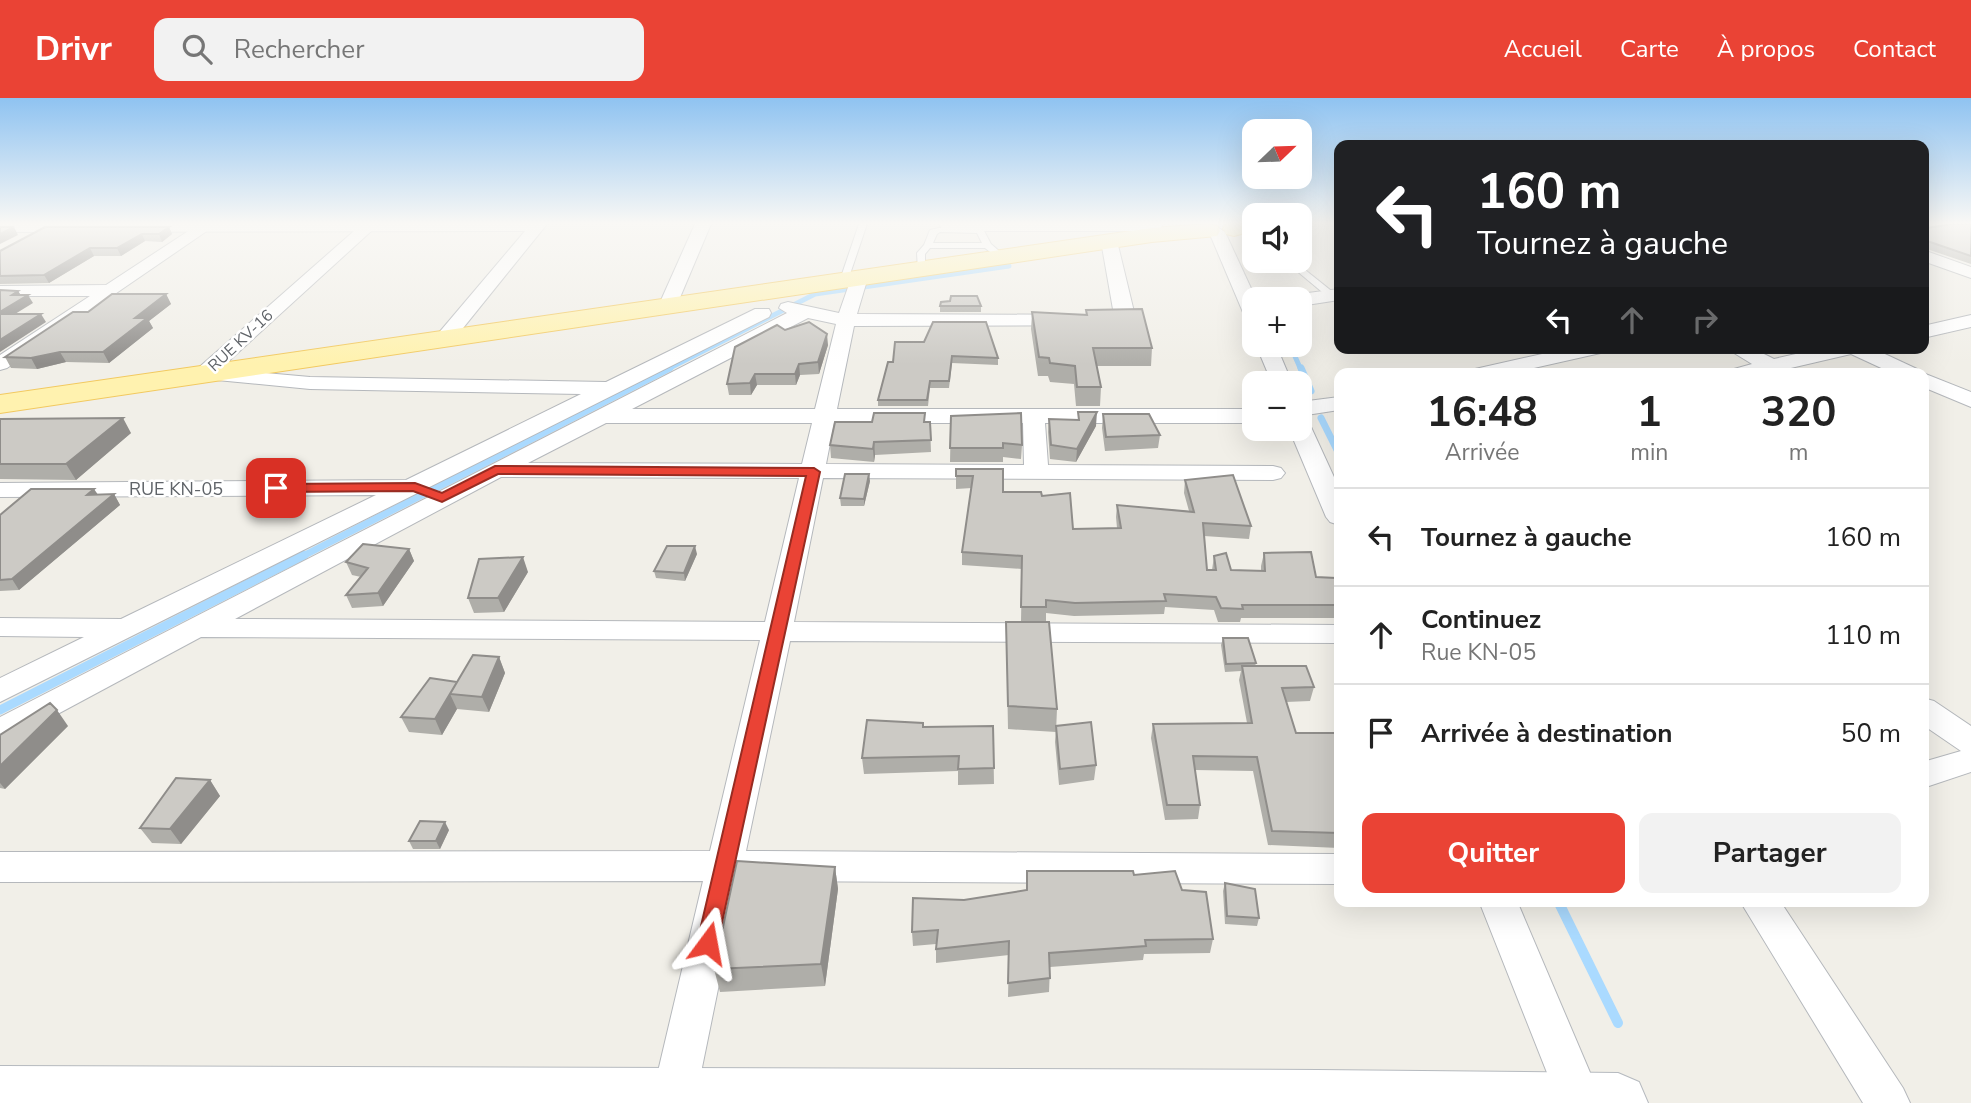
<!DOCTYPE html>
<html lang="fr">
<meta charset="utf-8">
<style>
:root{--surface:#fff;--page:#f2f2f2;--text:#222;--muted:#767676;--line:#e0e0e0;--accent:#ea4335}
body{margin:0;font-family:"Nunito Sans",sans-serif;background:var(--page);color:var(--text);height:100vh;display:flex;flex-direction:column;font-size:26px;white-space:nowrap}
*{box-sizing:border-box;margin:0}
p{font-size:23px;color:var(--muted)}
.icon{flex:none;width:38px;height:38px;fill:none;stroke:currentColor;stroke-width:2;stroke-linecap:round;stroke-linejoin:round}
.map{position:relative;flex:1;overflow:hidden}
.sheet{position:absolute;left:1334px;top:270px;width:595px;height:539px;display:flex;flex-direction:column;background:var(--surface);border-radius:14px;box-shadow:0 7px 28px #0002}
.sheet>*{flex:none}
.banner{position:absolute;left:1334px;top:42px;width:595px;height:214px;border-radius:14px;box-shadow:0 7px 28px #0002;background:#202124;color:#fff;overflow:hidden}
.needle{width:46px;rotate:67deg}
.fabs{position:absolute;left:1242px;top:21px;display:grid;gap:14px}
.fabs a{display:grid;place-items:center;width:70px;height:70px;border-radius:14px;background:var(--surface);box-shadow:0 7px 28px #0002;font-size:35px}
.pin{position:absolute;display:grid;place-items:center;width:60px;height:60px;color:#fff;margin:-30px;border-radius:14px;box-shadow:0 4px 10px #0006}
.me{position:absolute;width:77px;margin:-38px;rotate:13deg;stroke-linejoin:round;filter:drop-shadow(0 0 5px #0008)}
.turn{display:flex;align-items:center;gap:24px;height:147px;padding:0 28px;font-size:32px}
.turn .icon{width:91px;height:91px;stroke-width:2.5}
.turn b{display:block;font-size:49px;line-height:60px}
.lanes{display:flex;align-items:center;height:66px;padding:0 28px;background:#0003;justify-content:center;gap:35px;direction:ltr}
.lanes .off{opacity:.35}
.eta{display:flex;justify-content:space-evenly;align-items:center;height:119px;text-align:center}
.eta b{font-size:42px;font-weight:700;line-height:49px}
.cta{display:flex;gap:14px;margin-top:auto;padding:14px 28px}
.cta a{flex:1;height:80px;border-radius:14px;background:var(--accent);color:#fff;font-size:28px;font-weight:700;line-height:80px;text-align:center}
.cta a+a{background:var(--page);color:var(--text)}
ul{padding:0;list-style:none}
li{display:flex;align-items:center;gap:21px;height:98px;padding:0 28px;border-top:2px solid var(--line)}
li div{flex:1}
li b{display:block;font-size:26px}
li em{font-style:normal}
header{display:flex;align-items:center;gap:42px;box-sizing:border-box;height:98px;padding:0 35px;background:var(--accent);color:#fff}
header strong{font-size:33px}
nav{display:flex;gap:38px;margin-inline-start:auto;font-size:24px}
.search{width:490px;height:63px;background:var(--page);display:flex;align-items:center;gap:18px;box-sizing:border-box;padding:0 24px;border-radius:14px;color:var(--muted);font-size:26px}
.map>svg:first-child{display:block}
.lines{fill:none;stroke-linecap:round;stroke-linejoin:round}
.stream-far3{stroke:#aadaff;stroke-width:5}
.stream-far2{stroke:#aadaff;stroke-width:7}
.stream-far1{stroke:#aadaff;stroke-width:9}
.stream{stroke:#aadaff;stroke-width:10}
.lane-casing{stroke:#b5b8bc;stroke-width:2}
.street-casing{stroke:#b5b8bc;stroke-width:2}
.secondary-casing{stroke:#b6babf;stroke-width:2}
.primary-casing{stroke:#f2c960;stroke-width:2}
.lane{fill:#fff;fill-rule:evenodd}
.street{fill:#fff;fill-rule:evenodd}
.secondary{fill:#fff;fill-rule:evenodd}
.primary{fill:#fff2af;fill-rule:evenodd}
.wall{fill:#afaea9}
.shaded-wall{fill:#8f8d8a}
.building{fill:#cccac5;stroke:#8f8d8a;stroke-width:2}
.route{fill:#ea4335;stroke:#982c22;stroke-width:2}
.labels{text-anchor:middle;stroke-width:5;stroke-linejoin:round;paint-order:stroke}
.far-street-label{font-size:16px;fill:#5f6368;stroke:#fff}
.street-label{font-size:18px;fill:#5f6368;stroke:#fff}
</style>
<header>
<strong>Drivr</strong>
<div class="search"><svg class="icon" aria-label="search" viewBox="0 0 24 24"><circle cx="10" cy="10" r="6"/><path d="M15 15l6 6"/></svg>Rechercher</div>
<nav><a>Accueil</a><a>Carte</a><a>À propos</a><a>Contact</a></nav>
</header>
<div class="map">
<svg width="1971" height="1005" viewBox="0 0 1971 1005">
<rect width="100%" height="100%" fill="#f1efe8"/>
<g class="lines">
<path class="stream-far3" d="M1290,247l11,25
M666,272l149,-76 194,-28"/>
<path class="stream-far2" d="M1301,270l10,23
M1321,320l16,32
M301,459l369,-189"/>
<path class="stream-far1" d="M0,612l304,-155"/>
<path class="stream" d="M1558,803l60,122"/>
<g class="lane-casing">
<path id="lane" d="M859,126h8l-19,56 -7,2 -1,-2z
M939,130l44,1 8,15 15,13 -7,2 -14,-11h-55l-5,6v14l-7,2 -1,-17 7,-8 6,-15zM940,134l37,1 5,10h-49l4,-9z
M1285,163h9l40,32v4h-6z"/>
</g>
<g class="street-casing">
<path id="street" d="M199,126h18l-210,144 -7,2v-15l90,-59h-90v-10l106,-1z
M362,126h17l-159,145 90,8 296,5 149,-73h14l2,4 -2,4 -769,385v-24l84,-41 -84,-1v-18l121,1 255,-124 -376,2v-14l406,-3 175,-86 -271,-5 -114,-11 -3,-4 3,-4z
M531,126h16l-96,119h-14l-3,-4 3,-4z
M695,126h16l-35,83 -2,4h-14l-2,-4z
M1923,126h28l-2,3 -26,5z
M1217,129l8,5 31,67 -1,24 -10,-6 -36,-85z
M1109,138l8,5 18,75 -10,9 -271,1 -17,83h417v14h-209l3,42 225,1 8,2 4,5 -4,5 -8,2 -450,-2 -29,144 545,3v18l-549,-2 -44,210 593,3v30l-599,-3 -44,216 -3,6h-38l-3,-6 51,-216 -703,1v-30l710,-1 50,-211 -559,-3 -190,102 -11,4v-26l787,-404 -8,-5 2,-4 7,-2 51,11 14,-40 6,-1 9,5 -11,37 257,1 -13,-74zM808,220l28,6 -21,85h-183zM606,325h206l-10,41 -274,-1zM834,325h189l1,42 -198,-1zM501,379l298,1 -34,144 -530,-3z
M1923,152l48,17v11l-48,-17z
M1339,191v11l-39,6v-7h-9l9,-5z
M1971,217v12l-48,11v-12z
M1256,247h20l16,38h-20z
M1569,250h39l-3,4 -93,21h-40l3,-4z
M1726,250h26l22,11 48,-11h50l45,21 3,4h-28l-41,-19 -82,19h-38l3,-4 18,-5z
M1923,275l48,19v15l-48,-20z
M1339,299v13l-39,6v-14z
M1300,322l8,2 3,5 28,61v37l-9,-3 -4,-5 -37,-88h11z
M1923,600l11,3 37,25v46l-48,16v-26l38,-11 -38,-26z
M1479,803h38l86,202h-44z
M1740,803h40l123,187 7,15h-47z"/>
</g>
<g class="secondary-casing">
<path id="secondary" d="M0,126h537l-3,5 -8,2 -526,1z
M939,126h224l-3,5 -8,2h-202l-8,-2z
M0,968l1318,4 300,3 21,9 9,21h-1648z"/>
</g>
<g class="primary-casing">
<path id="primary" d="M1209,126l8,2 3,5 -3,5 -65,6 -1152,171v-18l1152,-167z
M1226,126h29v6l-21,6 -8,-2 -3,-5z"/>
</g>
<use href="#lane" class="lane"/>
<use href="#street" class="street"/>
<use href="#secondary" class="secondary"/>
<use href="#primary" class="primary"/>
</g>
<path class="wall" d="M1971,126v40l-47,-16v-22l3,2z
M169,129l3,7 -10,8 -17,-1 -24,15h-27l-45,27 -49,1v-33z
M166,196l5,10 -22,17 4,7 -44,35 -43,-1 -29,7 -26,-1 -6,-11 83,-45z
M950,203l31,5v6h-41v-6z
M1086,212l66,38 -1,18h-54l4,21 -1,19h-24l-2,-22 -24,-2 -2,-6h-10l-7,-47 1,-17 54,3z
M785,232l43,15 -9,29 -19,1 -4,10h-39l-6,10h-22l-2,-11z
M895,244l103,16v7l-46,-2 -3,25h-19l-2,18h-50v-6l15,-38z
M1078,314l18,14 -20,36 -26,-3 -2,-27 1,-13 29,1z
M925,315v9h5l1,30 -56,3 -1,7 -43,-4 -1,-13 42,-23z
M1103,316l57,21 -2,13 -53,3 -3,-23z
M951,318l71,29 -1,14 -18,-2v5h-53z
M0,321l131,14 -55,47 -76,-1z
M956,371h47v23l39,4 31,33 44,-1 -1,-11 1,-12 72,6 -5,-18 1,-13 66,46 -2,13 -45,-3 3,34h5l2,-14 17,14 30,1v-5l3,-13 52,24 23,5v36h-98l-1,4h-22l-4,-12 -49,-3 -1,7 -90,2 -28,-3v8h-25l1,-52 -60,-4v-13l10,-64 -16,1z
M870,383l-6,25h-23l-1,-8z
M98,396h16l6,11 -101,85 -19,1v-76z
M409,451l5,12 -31,45 -31,2 -6,-13 15,-18 -9,-2 -6,-13z
M697,456l-12,27 -29,-3 -2,-7z
M528,474l-24,40 -30,1 -6,-15z
M1006,524l51,87 -1,23 -48,-3z
M1223,540l33,25 -1,3 59,21 -4,14 -24,1 10,31h43v115l-71,-3 -15,-74 -58,-1 5,35 -2,14 -33,1 -14,-82 2,-14 94,-1 -8,-43 2,-9 -16,1 -4,-27z
M499,559l6,16 -16,39 -32,-3 -15,26 -33,-3 -8,-15z
M68,628l-63,63 -5,-1v-53z
M993,628l1,58 -36,1v-14l-94,3 -2,-16 61,-31z
M1056,628l40,39 -2,15 -35,5 -4,-43z
M210,682l10,16 -39,48 -29,-1 -12,-15z
M449,732l-9,19h-27l-4,-8z
M835,769l3,22 -13,97 -105,6 -6,-23z
M1134,777l48,15 31,49 -3,14 -66,1 -1,6 -93,7 -1,25 -41,5 1,-42 -73,8v-19l-23,2 -1,-14 52,-32z
M1225,785l34,35 -2,8 -32,-2 -2,-33z"/>
<path class="shaded-wall" d="M14,129l4,8 -18,9v-10z
M169,129l3,7 -10,8 -3,-8z
M142,136l3,7 -24,15 -4,-8z
M90,150l4,8 -45,27 -5,-8z
M18,193l5,7 5,-3 5,8 -31,19 -2,-4v-6l12,-17z
M166,196l5,10 -22,17 4,7 -44,35 -6,-11 32,-34z
M41,216l5,8 -46,30v-12z
M827,236l1,11 -9,29 -1,-12z
M60,254l6,10 -29,7 -6,-11z
M799,266l1,11 -4,10 -1,-11z
M755,276l2,11 -6,10 -1,-12z
M1097,314l-1,14 -20,36 1,-13z
M123,320l8,15 -55,47 -10,-16z
M874,344l1,13 -1,7 -1,-13z
M869,376l1,7 -6,25v-7z
M94,391l7,10 -14,-4z
M114,396l6,11 -101,85 -7,-11z
M695,448l2,8 -12,27 -1,-8z
M409,451l5,12 -31,45 -5,-13z
M523,459l5,15 -24,40 -6,-14z
M499,559l6,16 -16,39 -7,-15z
M457,584l-7,12 7,15 -15,26 -7,-16z
M57,612l11,16 -63,63 -5,-6v-17z
M210,682l10,16 -39,48 -11,-15z
M445,724l4,8 -9,19 -4,-8z
M835,769l3,22 -13,97 -4,-22z"/>
<path class="building" d="M1923,126h1v2l3,2 25,-4h19v32l-44,-15 -3,3 -1,10z
M0,129h14l-14,7z
M45,129h124l-10,7h-17l-25,14h-27l-46,27 -44,1v-25z
M0,192l18,1 -6,4h16l-28,17z
M112,196h54l-31,24h12l-44,34h-43l-29,6 -26,-1 68,-45h15z
M951,198h26l4,10h-41l1,-4 9,-1z
M1142,211l10,39h-59l8,39h-24l-2,-21 -25,-3 -1,-5 -10,-1 -7,-45 55,3 -1,-5z
M0,216h41l-41,26z
M809,224l18,12 -9,28 -19,2 -4,10h-40l-5,9 -23,1 8,-37 42,-22 8,5z
M933,224h53l12,36 -46,-2 -3,25h-19l-3,19h-49l10,-38h5l2,-20h29z
M1078,314h19l-20,37 -26,-4 -2,-26 30,1z
M874,315h51l-1,9h6l1,18 -57,2 -1,7 -43,-4 5,-23h37z
M1021,315l1,32 -19,-2v5h-53l1,-32z
M1103,316h46l11,21 -54,2z
M123,320l-57,46h-66v-45z
M956,371h47v23h38l1,4 28,-3 3,36 48,-1 -4,-23 77,7 -9,-32 48,-5 18,51 -48,-3 4,47h9l-2,-14 12,-3 5,17 34,1 -1,-18 47,-1 5,25 20,1 3,4v23h-97l1,4 -22,-1 -5,-11 -52,-3 2,7 -91,2 -29,-3v7h-25l1,-51 -60,-4 11,-76h-17z
M845,376h24l-5,25 -24,-1z
M31,391h63l-7,6 27,-1 -102,85 -12,1v-65z
M363,446l46,5 -31,44 -32,2 22,-27 -22,-6z
M667,448h28l-11,27 -30,-2z
M523,459l-25,41h-30l11,-39z
M1006,524h43l8,87 -49,-3z
M1223,540h25l8,25 -30,1z
M473,557l26,2 -17,40 -32,-3z
M1242,568h64l8,21 -32,1 14,45h43v100l-67,-2 -15,-74 -64,-1 7,49h-33l-14,-81 99,-1z
M430,580l27,4 -22,37 -34,-2z
M50,605l7,7 -57,56v-31z
M867,622l56,3v4l70,-1 1,42 -36,1 1,-13 -97,2z
M1091,624l5,43 -36,4 -4,-43z
M176,680l34,2 -40,49 -30,-1z
M420,723l25,1 -9,19h-27z
M737,763l98,6 -14,97 -107,5z
M1027,773h106l1,4 41,-4 7,19 24,2 7,47 -68,1 1,6 -97,7 1,25 -42,5 1,-42 -73,8 2,-19 -26,2 1,-34 51,2 63,-10z
M1225,785l30,6 4,29 -32,-2z"/>
<linearGradient id="sky" x2="0" y2="1"><stop stop-color="#8fc3f1"/><stop offset="0.47" stop-color="#f9f8f5"/><stop offset="1" stop-color="#f9f8f5" stop-opacity="0"/></linearGradient>
<rect width="1971" height="266" fill="url(#sky)"/>
<path class="route" d="M495,368l319,2 6,4 -104,478 -8,3 -7,-3 -4,-7 109,-467 -308,-2 -56,28 -29,-11 -137,1 -7,-4 7,-4 139,-1 27,10z"/>
<g class="labels">
<g class="far-street-label">
<text transform="translate(240 242) rotate(-43)" y="6">RUE KV-16</text>
</g>
<g class="street-label">
<text x="176" y="397">RUE KN-05</text>
</g>
</g>
</svg>
<div class="fabs">
<a><svg class="needle" viewBox="-14 -14 28 28"><path d="M0-13l5 13h-10z" fill="#e53935"/><path d="M0 13l5-13h-10z" fill="#767676"/></svg></a>
<a><svg class="icon" aria-label="sound" viewBox="0 0 24 24"><path d="M4 9h4l5-4v14l-5-4H4zM17 9q2 3 0 6"/></svg></a>
<a>+</a>
<a>−</a>
</div>
<div class="pin" style="left:276px;top:390px;background:#d93025"><svg class="icon" aria-label="arrive" viewBox="0 0 24 24"><path d="M6 21V4h12l-3 4 3 4H6"/></svg></div>
<svg class="me" style="left:708px;top:845px" viewBox="-20 -20 40 40"><path d="M0-17L14 15 0 8-14 15z" fill="#ea4335" stroke="#fff" stroke-width="4"/></svg>
<div class="banner">
<div class="turn"><svg class="icon" aria-label="left" viewBox="0 0 24 24"><path d="M17 20v-9H6M10 6l-5 5 5 5"/></svg><div><b>160 m</b>Tournez à gauche</div></div>
<div class="lanes"><svg class="icon" aria-label="left" viewBox="0 0 24 24"><path d="M17 20v-9H6M10 6l-5 5 5 5"/></svg><svg class="icon off" aria-label="ahead" viewBox="0 0 24 24"><path d="M12 20V5M6 11l6-6 6 6"/></svg><svg class="icon off" aria-label="right" viewBox="0 0 24 24"><path d="M7 20v-9h11M14 6l5 5-5 5"/></svg></div>
</div>
<section class="sheet">
<div class="eta">
<div><b>16:48</b><p>Arrivée</p></div>
<div><b>1</b><p>min</p></div>
<div><b>320</b><p>m</p></div>
</div>
<ul>
<li><svg class="icon" aria-label="left" viewBox="0 0 24 24"><path d="M17 20v-9H6M10 6l-5 5 5 5"/></svg><div><b>Tournez à gauche</b></div><em>160 m</em></li>
<li><svg class="icon" aria-label="ahead" viewBox="0 0 24 24"><path d="M12 20V5M6 11l6-6 6 6"/></svg><div><b>Continuez</b><p>Rue KN-05</p></div><em>110 m</em></li>
<li><svg class="icon" aria-label="arrive" viewBox="0 0 24 24"><path d="M6 21V4h12l-3 4 3 4H6"/></svg><div><b>Arrivée à destination</b></div><em>50 m</em></li>
</ul>
<div class="cta"><a>Quitter</a><a>Partager</a></div>
</section>
</div>
